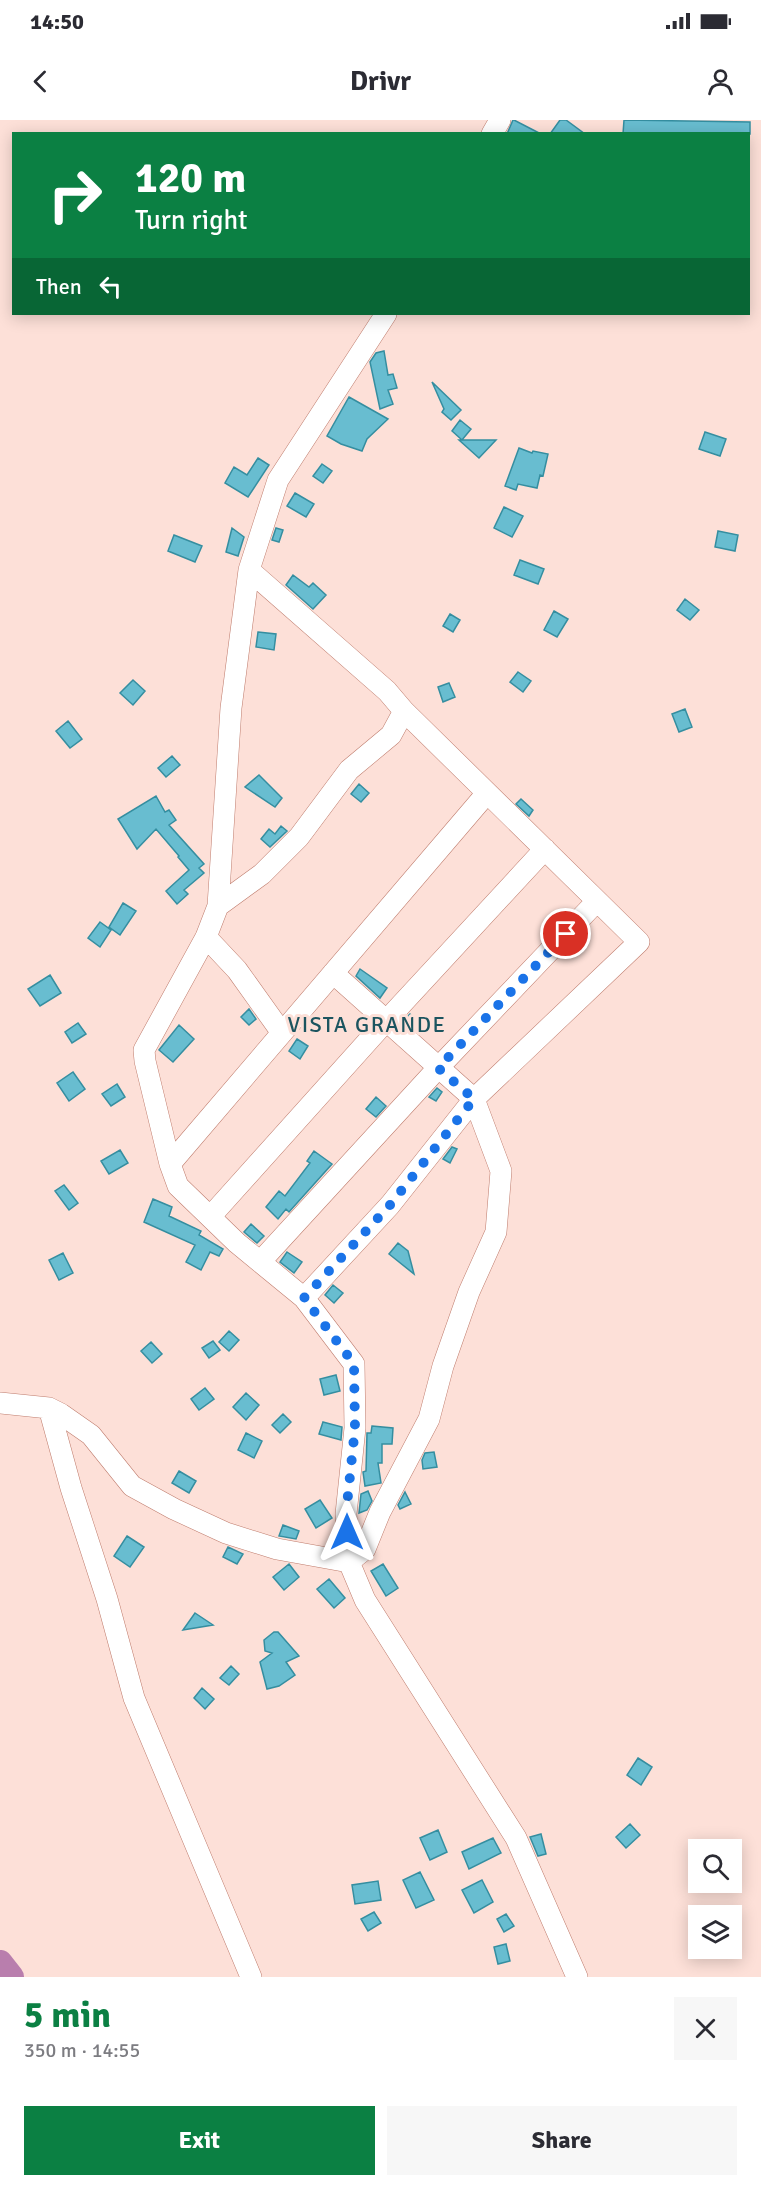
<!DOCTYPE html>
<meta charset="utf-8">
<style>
:root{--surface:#fff;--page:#f7f7f7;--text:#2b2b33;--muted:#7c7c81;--accent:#0b8043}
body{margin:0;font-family:Signika,sans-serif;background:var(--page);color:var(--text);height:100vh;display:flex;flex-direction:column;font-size:22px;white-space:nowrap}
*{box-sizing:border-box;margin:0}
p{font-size:20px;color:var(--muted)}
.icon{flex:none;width:33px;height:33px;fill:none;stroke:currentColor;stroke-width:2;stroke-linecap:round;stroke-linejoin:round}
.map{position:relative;height:1857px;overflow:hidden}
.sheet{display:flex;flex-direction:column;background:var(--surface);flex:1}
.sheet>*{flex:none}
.banner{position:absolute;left:12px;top:12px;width:738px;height:183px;border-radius:0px;box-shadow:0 3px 15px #0003;background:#0b8043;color:#fff;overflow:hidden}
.buttons{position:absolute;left:688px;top:1719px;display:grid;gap:12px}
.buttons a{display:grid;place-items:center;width:54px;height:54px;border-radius:0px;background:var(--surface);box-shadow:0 3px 15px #0003;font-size:30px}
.pin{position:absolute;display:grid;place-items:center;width:51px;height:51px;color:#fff;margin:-26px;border:3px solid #fff;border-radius:50%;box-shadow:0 2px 6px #0007}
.me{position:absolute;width:66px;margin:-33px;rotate:0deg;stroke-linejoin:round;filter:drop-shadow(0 0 4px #0008)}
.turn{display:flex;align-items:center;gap:21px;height:126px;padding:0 24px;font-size:27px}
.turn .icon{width:78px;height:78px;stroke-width:2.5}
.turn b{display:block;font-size:42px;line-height:51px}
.then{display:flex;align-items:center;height:57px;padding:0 24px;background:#0003;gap:12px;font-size:22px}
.round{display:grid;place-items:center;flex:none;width:63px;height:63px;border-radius:0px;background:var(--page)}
.headline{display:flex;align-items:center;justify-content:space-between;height:102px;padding:0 24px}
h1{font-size:36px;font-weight:700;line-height:45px;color:var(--accent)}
.button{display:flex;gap:12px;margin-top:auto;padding:12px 24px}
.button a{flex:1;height:69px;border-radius:0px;background:var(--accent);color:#fff;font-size:24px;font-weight:700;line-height:69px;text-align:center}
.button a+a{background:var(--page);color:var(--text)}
.status{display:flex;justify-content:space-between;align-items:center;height:42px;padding:0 30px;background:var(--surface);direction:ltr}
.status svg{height:16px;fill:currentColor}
header{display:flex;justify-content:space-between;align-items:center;height:78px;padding:0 24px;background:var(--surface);font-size:27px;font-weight:700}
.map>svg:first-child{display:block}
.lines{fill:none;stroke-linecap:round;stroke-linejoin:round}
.river{stroke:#b97ead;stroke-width:26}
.building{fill:#68bdd0;stroke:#358ea0;stroke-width:1.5}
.minor-casing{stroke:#bf7c6d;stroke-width:22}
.minor{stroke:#fff;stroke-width:21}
.route{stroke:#1a73e8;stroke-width:10;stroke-dasharray:0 18}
.labels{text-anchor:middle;stroke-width:6;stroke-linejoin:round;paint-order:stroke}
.neighbourhood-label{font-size:22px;letter-spacing:1.5px;fill:#1c545f;stroke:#fde0d8}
</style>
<div class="status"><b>14:50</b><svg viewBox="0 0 49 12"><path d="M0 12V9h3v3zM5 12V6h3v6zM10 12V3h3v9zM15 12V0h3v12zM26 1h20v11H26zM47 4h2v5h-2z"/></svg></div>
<header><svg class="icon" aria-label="back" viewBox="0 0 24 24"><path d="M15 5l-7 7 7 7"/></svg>Drivr<svg class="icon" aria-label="person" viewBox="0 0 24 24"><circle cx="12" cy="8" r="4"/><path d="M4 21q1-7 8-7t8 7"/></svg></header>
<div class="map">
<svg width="761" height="1857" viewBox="0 0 761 1857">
<rect width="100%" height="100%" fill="#fde0d8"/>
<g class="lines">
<path class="river" d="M0,1843l11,14"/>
</g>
<path class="building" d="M513,0h1l27,14h-34z
M560,0h6l19,14h-35z
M624,0l126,2v12h-127z
M384,231l4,24 5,-1 4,14 -9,2 5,14 -13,5 -10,-47 6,-9z
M432,262l29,28 -10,10 -9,-8 2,-3z
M349,277l39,22 -21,20 -5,12 -21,-7 -14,-8z
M460,300l11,9 -9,11 -10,-9z
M705,312l21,7 -6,17 -21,-7z
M459,320h37l-17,18z
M519,328l13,5 1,-2 15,3 -5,22 -3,-1 -3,13 -19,-4 -2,6 -11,-4z
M258,338l11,7 -21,32 -23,-14 9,-16 13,8z
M322,344l10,7 -9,12 -10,-7z
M295,373l19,11 -8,13 -19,-11z
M504,387l19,9 -11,21 -18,-9z
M232,408l12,9 -6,19 -12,-4z
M276,408l7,2 -4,12 -7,-2z
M718,411l20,4 -3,16 -20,-4z
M174,415l28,11 -7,16 -27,-11z
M520,440l24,9 -6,15 -24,-9z
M293,455l16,12 4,-4 13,12 -13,14 -27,-24z
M685,479l14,11 -9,10 -13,-10z
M554,491l14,8 -11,18 -13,-7z
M450,494l10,6 -7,12 -10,-6z
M258,512l18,2 -2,16 -18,-3z
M518,552l13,9 -8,11 -13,-10z
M133,560l12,11 -12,14 -13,-12z
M449,563l6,14 -12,5 -5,-15z
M685,589l7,18 -13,5 -7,-18z
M68,601l14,18 -12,9 -14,-17z
M172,636l8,9 -14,12 -8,-9z
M259,655l23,23 -7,9 -30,-20z
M359,664l10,9 -8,9 -10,-8z
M156,676l9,16 4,-2 7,10 -7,5 35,39 -5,4 5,5 -20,17 4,4 -11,10 -11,-13 23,-21 -11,-13 1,-1 -23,-27 -19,20 -19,-30z
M521,679l12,11 -4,6 -13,-12z
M281,706l6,5 -17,16 -9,-8 8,-10 6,5z
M123,783l13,8 -16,24 -11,-8z
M100,802l11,8 -11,17 -12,-9z
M360,849l27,19 -7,10 -24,-22z
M50,855l11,18 -21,13 -12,-17z
M249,889l7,10 -7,6 -8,-8z
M410,894l8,7 -5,6 -9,-7z
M78,903l8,11 -14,9 -7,-11z
M179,905l15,14 -21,23 -14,-12z
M297,919l11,7 -8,13 -11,-8z
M73,952l12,17 -16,12 -12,-18z
M117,964l8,13 -14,9 -9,-12z
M437,968l5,4 -6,9 -7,-4z
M376,977l10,9 -10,11 -10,-8z
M452,1027l5,2 -7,14 -7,-4z
M120,1030l8,13 -19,11 -8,-13z
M314,1031l18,13 -43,48 -3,-3 -8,10 -12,-12 13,-16 6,5 25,-33 -3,-2z
M64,1065l14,18 -9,7 -14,-19z
M153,1079l19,8 -3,9 32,15 -2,4 24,14 -4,7 -9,-4 -9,18 -15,-8 9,-17 -51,-23z
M251,1104l13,12 -7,7 -13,-11z
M398,1123l10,8 6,23 -25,-20z
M287,1132l15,10 -8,11 -14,-11z
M63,1133l10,20 -14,7 -10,-20z
M333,1165l10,8 -9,10 -9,-8z
M229,1211l10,9 -10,11 -10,-9z
M213,1221l7,9 -11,8 -7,-10z
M151,1222l11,12 -10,9 -11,-12z
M336,1255l4,16 -16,4 -4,-16z
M205,1268l9,11 -15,11 -8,-11z
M246,1273l13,12 -13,15 -13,-13z
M283,1294l8,8 -11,11 -8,-8z
M323,1302l19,5 -1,13 -22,-6z
M372,1306l21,2 -1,16h-10v19h-4l3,20 -16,3 -2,-14 3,-1 1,-38h4z
M246,1313l16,8 -8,17 -16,-8z
M434,1332l3,15 -14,2 -1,-9 3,-7z
M179,1351l17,10 -7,12 -17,-10z
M368,1371l4,10 -5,9 -8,3 2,-19z
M405,1372l6,12 -11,5 -2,-4z
M320,1380l12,18 -16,10 -11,-19z
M283,1405l16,6 -3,8 -17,-3z
M127,1416l17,11 -14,20 -16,-11z
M228,1427l15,7 -6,10 -14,-7z
M289,1444l10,13 -15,13 -11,-13z
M383,1444l15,24 -12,8 -15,-25z
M329,1459l16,19 -11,10 -17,-19z
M195,1493l18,12 -30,5z
M274,1512h4l21,24 -13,6 9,13 -16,11 -12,3 -7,-27 12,-9 -7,-2 -1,-11z
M231,1546l8,8 -10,11 -9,-7z
M202,1568l12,11 -9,10 -11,-11z
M638,1638l14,9 -11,18 -14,-10z
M630,1704l10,11 -14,13 -10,-11z
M438,1710l9,22 -17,8 -10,-22z
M541,1714l5,20 -8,2 -8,-19z
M493,1718l8,15 -32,16 -7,-17z
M420,1752l14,28 -18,8 -13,-28z
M482,1760l11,22 -19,11 -12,-23z
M378,1761l3,19 -26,4 -3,-19z
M374,1792l7,11 -13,8 -7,-12z
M506,1794l8,12 -10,6 -7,-13z
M506,1824l4,17 -12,3 -4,-17z"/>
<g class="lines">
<g class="minor-casing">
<path id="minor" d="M492,14l8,-14
M386,194l-108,166 -29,90 -18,138 -13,198 -12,31 -62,113 1,11 25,103 8,22 59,57 67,55 50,66 1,64 -9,86 3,48 16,38 151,238 61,139
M218,786l44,-32 37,-37 50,-67 42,-35 13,-24 -17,-20 -138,-121
M206,817l31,33 45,63
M333,853l141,126 27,72 -5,61 -27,60 -26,74 -14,53 -49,93 -15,37 -16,13
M170,1044l317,-371
M210,1097l176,-196 159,-172
M261,1141l177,-193 159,-167
M304,1178l86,-93 84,-106 165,-157 -235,-231
M0,1283l49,5 12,6 30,21 41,51 42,23 52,24 51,16 72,13
M49,1288l22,80 36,111 27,99 117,279"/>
</g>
<use href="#minor" class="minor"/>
</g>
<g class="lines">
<path class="route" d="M347,1412l-1,-18 9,-86 -1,-64 -50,-66 86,-93 84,-106 -36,-31 128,-134"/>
</g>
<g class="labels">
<g class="neighbourhood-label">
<text x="367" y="912">VISTA GRANDE</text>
</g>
</g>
</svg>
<div class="buttons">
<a><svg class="icon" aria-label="search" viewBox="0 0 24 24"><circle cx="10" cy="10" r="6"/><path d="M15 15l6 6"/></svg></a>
<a><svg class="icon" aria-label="layers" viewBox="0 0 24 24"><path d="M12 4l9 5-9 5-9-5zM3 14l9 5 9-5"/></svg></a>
</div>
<div class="pin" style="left:566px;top:814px;background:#d93025"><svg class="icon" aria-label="arrive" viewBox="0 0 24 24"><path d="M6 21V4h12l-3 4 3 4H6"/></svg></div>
<svg class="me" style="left:347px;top:1412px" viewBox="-20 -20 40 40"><path d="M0-17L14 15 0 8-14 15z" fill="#1a73e8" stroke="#fff" stroke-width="4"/></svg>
<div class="banner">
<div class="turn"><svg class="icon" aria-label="right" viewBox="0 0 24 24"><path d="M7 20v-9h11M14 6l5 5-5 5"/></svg><div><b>120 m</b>Turn right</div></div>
<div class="then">Then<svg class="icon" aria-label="left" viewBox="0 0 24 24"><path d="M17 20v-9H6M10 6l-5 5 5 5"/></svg></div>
</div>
</div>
<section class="sheet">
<div class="headline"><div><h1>5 min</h1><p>350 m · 14:55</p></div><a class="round"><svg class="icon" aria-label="close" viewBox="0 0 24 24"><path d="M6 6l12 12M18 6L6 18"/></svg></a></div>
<div class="button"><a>Exit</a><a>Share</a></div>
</section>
